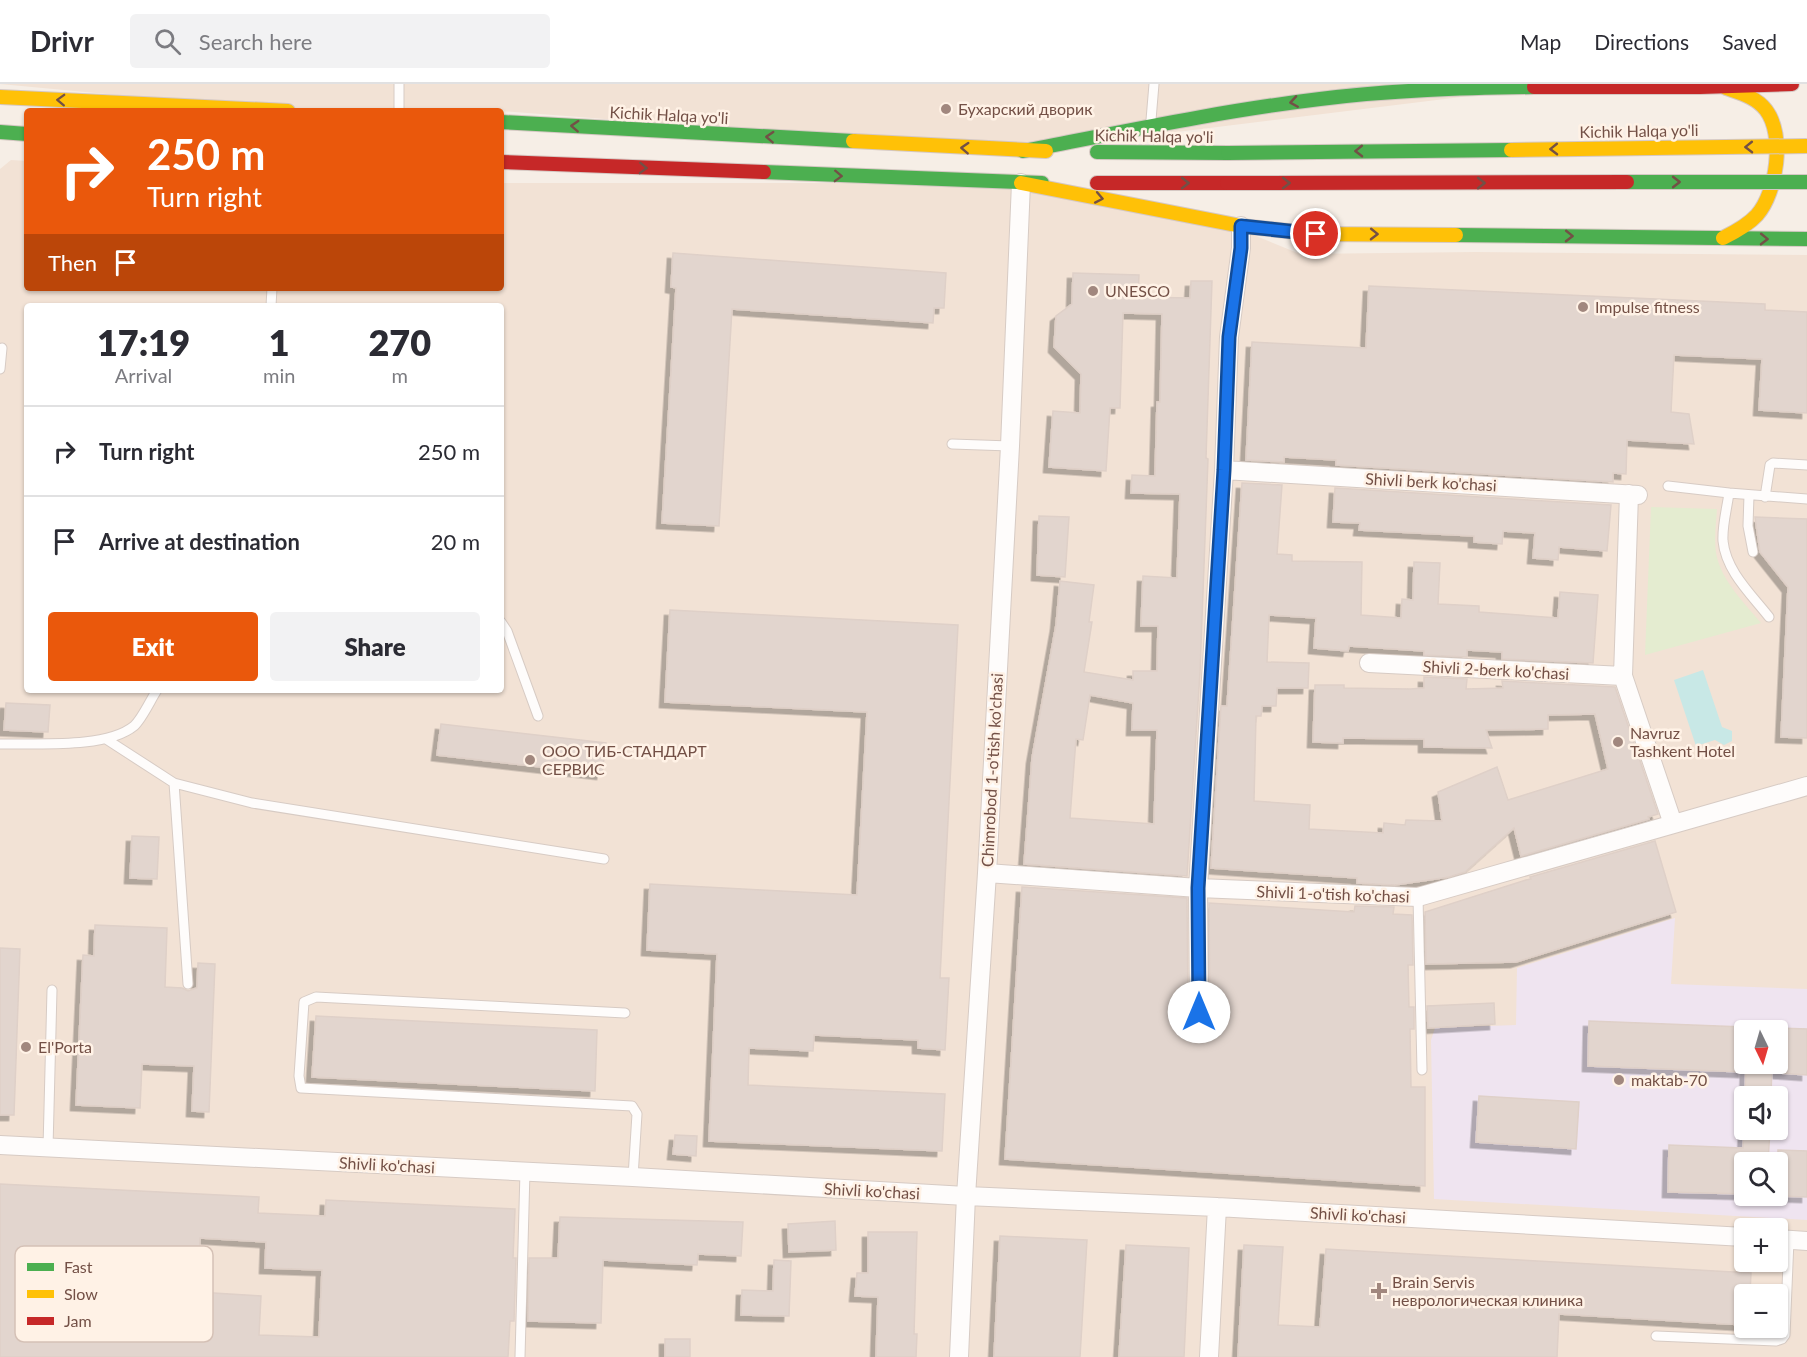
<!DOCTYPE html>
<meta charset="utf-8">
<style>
:root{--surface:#fff;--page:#f2f2f3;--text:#2b2b33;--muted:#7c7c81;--line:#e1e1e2;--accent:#ea580c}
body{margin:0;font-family:Lato,sans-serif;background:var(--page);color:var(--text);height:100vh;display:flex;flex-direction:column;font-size:22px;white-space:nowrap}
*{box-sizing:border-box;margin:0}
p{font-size:20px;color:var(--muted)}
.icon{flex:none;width:33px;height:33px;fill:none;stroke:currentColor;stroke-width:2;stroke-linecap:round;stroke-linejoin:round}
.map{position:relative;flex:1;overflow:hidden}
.panel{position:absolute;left:24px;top:219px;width:480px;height:390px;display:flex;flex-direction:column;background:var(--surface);border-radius:6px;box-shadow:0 2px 4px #0004}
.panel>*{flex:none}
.banner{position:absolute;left:24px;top:24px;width:480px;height:183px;border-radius:6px;box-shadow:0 2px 4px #0004;background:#ea580c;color:#fff;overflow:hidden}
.needle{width:39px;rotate:175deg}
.buttons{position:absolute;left:1734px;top:936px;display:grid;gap:12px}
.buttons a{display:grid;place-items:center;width:54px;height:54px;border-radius:6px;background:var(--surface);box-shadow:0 2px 4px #0004;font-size:30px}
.pin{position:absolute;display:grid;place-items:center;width:51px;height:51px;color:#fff;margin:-26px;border:3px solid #fff;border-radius:50%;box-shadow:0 2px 6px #0007}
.me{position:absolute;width:66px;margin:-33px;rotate:0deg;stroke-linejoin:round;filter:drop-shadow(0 0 4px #0008)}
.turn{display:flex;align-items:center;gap:21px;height:126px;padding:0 24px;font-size:27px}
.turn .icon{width:78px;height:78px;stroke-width:2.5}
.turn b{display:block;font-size:42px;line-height:51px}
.then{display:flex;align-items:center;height:57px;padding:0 24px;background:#0003;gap:12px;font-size:22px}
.eta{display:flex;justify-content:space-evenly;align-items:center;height:102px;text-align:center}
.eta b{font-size:36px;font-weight:800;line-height:42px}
.cta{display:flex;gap:12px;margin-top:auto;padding:12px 24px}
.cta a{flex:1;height:69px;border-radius:6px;background:var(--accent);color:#fff;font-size:24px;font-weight:800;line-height:69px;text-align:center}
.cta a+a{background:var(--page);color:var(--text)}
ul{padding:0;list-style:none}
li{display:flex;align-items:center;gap:18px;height:90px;padding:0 24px;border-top:2px solid var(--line)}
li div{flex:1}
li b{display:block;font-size:22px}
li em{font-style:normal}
header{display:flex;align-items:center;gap:36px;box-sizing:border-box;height:84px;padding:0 30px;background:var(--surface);border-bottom:2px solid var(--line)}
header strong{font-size:28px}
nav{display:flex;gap:33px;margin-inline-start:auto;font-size:21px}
.search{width:420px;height:54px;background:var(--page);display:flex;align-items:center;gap:15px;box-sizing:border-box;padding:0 21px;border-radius:6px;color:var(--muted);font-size:22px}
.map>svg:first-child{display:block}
.residential{fill:#f2e2d5;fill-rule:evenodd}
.education{fill:#efe4f0;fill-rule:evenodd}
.green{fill:#e4ecd0}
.water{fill:#c8e8e6}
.building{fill:#e2d5ce;stroke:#dfd0c8;stroke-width:1.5;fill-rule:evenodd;filter:url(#shadow)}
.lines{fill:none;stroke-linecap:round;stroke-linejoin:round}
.lane-casing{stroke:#d7cbc4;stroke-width:11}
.street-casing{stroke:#d7cbc4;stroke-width:20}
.fast-casing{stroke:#d5c8c3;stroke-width:16}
.slow-casing{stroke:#d5c8c3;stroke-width:16}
.jam-casing{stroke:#d5c8c3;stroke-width:16}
.lane{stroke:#fefcfb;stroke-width:9}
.street{stroke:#fefcfb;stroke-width:18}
.fast{stroke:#4caf50;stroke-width:14}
.slow{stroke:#ffc107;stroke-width:14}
.jam{stroke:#c62828;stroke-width:14}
.fast-bridge-casing{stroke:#d5c8c3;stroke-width:16;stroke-linecap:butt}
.slow-bridge-casing{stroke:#d5c8c3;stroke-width:16;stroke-linecap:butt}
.jam-bridge-casing{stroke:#d5c8c3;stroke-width:16;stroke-linecap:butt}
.fast-bridge{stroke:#4caf50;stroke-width:14}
.slow-bridge{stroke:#ffc107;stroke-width:14}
.jam-bridge{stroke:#c62828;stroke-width:14}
.oneway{stroke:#735046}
.route-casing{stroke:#114b97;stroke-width:15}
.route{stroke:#1a73e8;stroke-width:10}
.poi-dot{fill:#a1877e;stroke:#fff2e6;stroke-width:2}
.labels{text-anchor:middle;stroke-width:5;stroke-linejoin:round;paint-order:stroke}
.poi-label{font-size:16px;fill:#735046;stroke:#fff2e6;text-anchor:start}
.street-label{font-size:16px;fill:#735046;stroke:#fff2e6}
.key{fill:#fff2e6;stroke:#d5c1b6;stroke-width:1.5}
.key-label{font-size:16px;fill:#735046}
</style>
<header>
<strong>Drivr</strong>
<div class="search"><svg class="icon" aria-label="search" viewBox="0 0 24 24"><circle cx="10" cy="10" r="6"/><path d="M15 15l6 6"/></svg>Search here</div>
<nav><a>Map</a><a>Directions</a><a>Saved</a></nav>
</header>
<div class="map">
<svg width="1807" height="1273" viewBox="0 0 1807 1273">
<defs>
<filter id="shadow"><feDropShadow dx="-5.5" dy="5.5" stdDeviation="0" flood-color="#0004"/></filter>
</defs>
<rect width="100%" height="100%" fill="#f6eee6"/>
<path class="residential" d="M0,0h1792l-257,4 -512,63 -522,-40h-213z
M11,76l16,1v127h474v-105h520l208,42 71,29 176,-2 331,3v1102h-1807v-1188zM27,222h474v384h-474zM1744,946h34v34h-34zM1744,1012h34v34h-34zM1744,1078h34v34h-34zM1744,1144h34v34h-34zM1744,1210h34v34h-34z"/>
<path class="education" d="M1675,834l-4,66 136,5v231l-373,-21 -3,-159 4,-12 81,-3 1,-57zM1744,946h34v34h-34zM1744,1012h34v34h-34zM1744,1078h34v34h-34z"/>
<path class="green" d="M1651,423l66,2c-1,16 -4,37 1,52 7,23 28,44 43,62l-116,32z"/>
<path class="water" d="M1703,586l19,57 10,4v10l-8,4 -9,-5 -19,6 -22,-66z"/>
<path class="building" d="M673,169l273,20 -2,35h-10l-1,15 -201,-14 -13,217 -57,-3 14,-235 -5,-1z
M1073,189l66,2 -1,22 52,1 1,-17h21l-6,177 2,1 -8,213 -13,204 -163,-12 8,-106 24,-133 4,-44 34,4 -5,37h3l-8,50 49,8v-9h24l1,-45h-17l2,-50 34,2 3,-84 -49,-1 1,-18 23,1 2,-74h3l2,-88 -39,-1 -3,95h-10l-4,63 -57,-4 4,-56 27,2 1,-39 -27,-27 2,-31 16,-12zM1090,611l43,8 -1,27h25l-3,94 -84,-6 6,-79 7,1z
M1369,202l396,18v6l42,2v101l-48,-3 3,-51 -88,-4 -3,57 18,2 5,30 -67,-4 -1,34 -13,-1v9l-277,-17v-5l-52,-3v5l-38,-2 6,-118 114,6z
M1242,399l40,2 -5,69 15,1v6l70,1 -1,53 40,3 1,-19 11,1 1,-38 26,1 -2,41 41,2v6l79,6 2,-26 38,3 -5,68 -91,-4v-7l-35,-2v7l-43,-2v-4l-75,-5 -1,5 -34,-3 2,-30 -47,-3 -2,47 42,1 -1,25h-31l-1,18h-14l-1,10h-5l-2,85 56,4 -1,24 74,4 1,-10 21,2 1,-5 36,1 -4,-29 59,-25 11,33 100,-31 -13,-55 -47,1v14l-62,1 6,18 -68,-1v-8l-81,-1v5l-30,-1 2,-57h29v3l66,1 14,-1v-11l43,2 -1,10 37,-1 -1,-7 113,6 43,127 -10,3 1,2 -128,37 -7,-28 -49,44 -16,5 -54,8 -38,-2v-5l-146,-10 10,-162h6z
M1335,404l276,17 -4,46 -48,-4 -1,13 -25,-2 2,-25 -32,-2 -1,13 -28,-2v-6l-115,-6 1,-7 -27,-1z
M1039,432l30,1 -4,60 -28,-2z
M1755,433l52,2v219l-26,-1 7,-150 -28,-35z
M670,526l288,15 -18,353h9l-4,72 -27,-2v-8l-104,-5 -1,16 -64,-3 -1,37 197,9 -3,57 -233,-10 8,-187 -70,-4 3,-66 207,11 10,-183 -202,-10z
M6,619l44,2 -2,27 -44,-2z
M441,640l165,19 -4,31 -165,-19z
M132,752l27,1 -2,42 -27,-1z
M1655,757l21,71 -160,50 -90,2 -1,-52 101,-32 5,-1 -1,-2z
M1022,803l165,11 1,114 2,6 9,5 6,-2 5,-9 -1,-109 145,9 1,-6 39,1 -1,7 19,1 1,50h-5l1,42h5v22h-4l1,58h14v99l-420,-27z
M95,841l72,3 -2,59 17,1 6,3 9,-3 1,-25 17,1 -6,148 -17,-1 2,-45 -52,-2 -2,44 -64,-3 7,-150 11,1z
M0,864l20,1 -6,166h-14z
M1494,919l1,21 -67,4 -1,-22z
M316,932l281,14 -2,61 -283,-14z
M1589,937l155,6v45l-156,-6z
M1778,944l29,1v46l-29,-2z
M1746,980h26l-1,32h-26z
M1479,1012l100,6 -3,47 -100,-7z
M1744,1046h26l-2,32h-24v32l-76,-2 1,-47 74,3z
M675,1051l22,1 -1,20 -23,-2z
M1778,1066l29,1v46l-29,-1z
M0,1100l259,13 -1,16 67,3 1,-16 189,9 -2,49h3l-2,63h-4l-2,36h-508zM200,1154l66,4 -1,26 57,2 -3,67 -60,-2 2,-39 -63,-4z
M560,1133l183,5 -2,34 -43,-2 -1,11 -94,-5 -2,63 -73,-2 1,-63h29z
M835,1137l1,29 -47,2 -1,-28z
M868,1148h49l-3,102h3l-1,23h-40l2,-60 -23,-1 2,-23h11z
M1000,1152l87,4 -7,117h-86z
M1126,1161l63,3 -5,109h-65z
M1244,1161l39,2 -5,78 42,2 6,-78 425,24 -1,21h-6v31l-185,-11 -2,43h-319z
M774,1176l17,1 -2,55 -48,-1 1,-25 31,1z
M665,1255h25v18h-25z"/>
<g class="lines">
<g class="lane-casing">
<path id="lane" d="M399,0v27
M1151,36l3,-36
M271,222l1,-18
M0,285l2,-21
M952,360l58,2
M1668,402l61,7
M1749,411l-1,31 5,26
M1765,413l5,-32 3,-2 34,2
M1769,533c-18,-23 -43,-46 -46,-76 -1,-15 4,-33 6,-48l78,6
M501,538l6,9 31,85
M106,655l68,44 78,20 352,56
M0,660c36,-1 106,5 134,-18 8,-7 17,-27 23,-36
M174,699l14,201
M1418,813l4,173
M625,929l-309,-16 -12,5 -5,74 2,12 331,18 5,8 -4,63
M48,1064l4,-158
M1656,1252l120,5 6,-2 3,-4 4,-95
M520,1273l5,-186"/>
</g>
<g class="street-casing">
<path id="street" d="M1224,386l414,25
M1629,410l-6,182 50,148
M1369,579l254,13
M987,789l211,15 220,9 389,-111
M1199,928l-1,-124 26,-418 5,-133 12,-89v-22
M0,1061l633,32 333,19 251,11 527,30
M1778,1155l29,2
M959,1273l7,-161 21,-323 23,-427 11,-263
M1209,1273l8,-150"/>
</g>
<g class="fast-casing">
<path id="fast" d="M501,38l352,19
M0,48l27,2
M1023,67c99,-19 197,-40 297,-52 71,-9 143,-11 214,-12
M1097,68l131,1
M764,88l278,11
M1456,151l351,4"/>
</g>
<g class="slow-casing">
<path id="slow" d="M0,13l288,14
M853,57l193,10
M1021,99l220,43 75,8 140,1
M1723,154c12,-6 25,-13 34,-23 20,-23 28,-80 9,-105 -10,-13 -26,-17 -40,-22"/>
</g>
<g class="jam-casing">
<path id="jam" d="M1534,3h166l92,-3
M501,78l263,10
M1097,99h130"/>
</g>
<use href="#lane" class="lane"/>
<use href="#street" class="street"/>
<use href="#fast" class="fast"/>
<use href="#slow" class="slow"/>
<use href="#jam" class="jam"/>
<g class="fast-bridge-casing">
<path id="fast-bridge" d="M1228,69l283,-3
M1627,98h180"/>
</g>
<g class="slow-bridge-casing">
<path id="slow-bridge" d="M1511,66l296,-4"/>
</g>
<g class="jam-bridge-casing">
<path id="jam-bridge" d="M1227,99l400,-1"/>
</g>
<use href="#fast-bridge" class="fast-bridge"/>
<use href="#slow-bridge" class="slow-bridge"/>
<use href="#jam-bridge" class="jam-bridge"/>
</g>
<defs><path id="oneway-chevron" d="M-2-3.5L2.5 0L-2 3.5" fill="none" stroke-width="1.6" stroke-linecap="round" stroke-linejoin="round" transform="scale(1.5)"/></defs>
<g class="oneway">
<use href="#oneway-chevron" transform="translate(61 16) rotate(-178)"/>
<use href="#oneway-chevron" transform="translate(1294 18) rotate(171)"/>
<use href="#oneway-chevron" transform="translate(575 42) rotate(-177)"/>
<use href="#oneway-chevron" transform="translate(770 53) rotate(-177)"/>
<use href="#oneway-chevron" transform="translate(1749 63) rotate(179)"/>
<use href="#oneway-chevron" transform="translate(965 64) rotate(-177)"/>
<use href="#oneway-chevron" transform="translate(1554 65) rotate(179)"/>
<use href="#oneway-chevron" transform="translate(1359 67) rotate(179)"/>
<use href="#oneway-chevron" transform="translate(643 84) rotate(2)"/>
<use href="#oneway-chevron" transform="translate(838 92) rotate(2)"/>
<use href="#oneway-chevron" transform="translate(1676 98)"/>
<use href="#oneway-chevron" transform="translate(1185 99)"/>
<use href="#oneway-chevron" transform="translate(1286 99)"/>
<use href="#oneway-chevron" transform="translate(1481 99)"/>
<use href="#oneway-chevron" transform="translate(1099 114) rotate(11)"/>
<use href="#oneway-chevron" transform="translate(1374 150) rotate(1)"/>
<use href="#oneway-chevron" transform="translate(1569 152) rotate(1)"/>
<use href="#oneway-chevron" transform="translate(1764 155) rotate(1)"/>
</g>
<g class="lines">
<g class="route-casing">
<path id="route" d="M1199,928l-1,-124 26,-418 5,-133 12,-89v-22l75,8"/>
</g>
<use href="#route" class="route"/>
</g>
<g class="poi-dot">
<circle cx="946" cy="25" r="6"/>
<circle cx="1093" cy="207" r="6"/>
<circle cx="1583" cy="223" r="6"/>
<circle cx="1618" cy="658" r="6"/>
<circle cx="530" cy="676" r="6"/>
<circle cx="26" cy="963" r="6"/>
<circle cx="1619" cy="996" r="6"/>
<path d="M1376 1198h6v6h6v6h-6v6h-6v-6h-6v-6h6z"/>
</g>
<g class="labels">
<g class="poi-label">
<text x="958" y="31">Бухарский дворик</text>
<text x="1105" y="213">UNESCO</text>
<text x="1595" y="229">Impulse fitness</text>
<text x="1630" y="655">Navruz<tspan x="1630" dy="18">Tashkent Hotel</tspan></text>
<text x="542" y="673">ООО ТИБ-СТАНДАРТ<tspan x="542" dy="18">СЕРВИС</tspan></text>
<text x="38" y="969">El'Porta</text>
<text x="1631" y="1002">maktab-70</text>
<text x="1392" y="1204">Brain Servis<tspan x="1392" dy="18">неврологическая клиника</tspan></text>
</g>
<g class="street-label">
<text transform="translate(669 31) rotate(3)" y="6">Kichik Halqa yo'li</text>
<text transform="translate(1639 47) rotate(-1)" y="6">Kichik Halqa yo'li</text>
<text transform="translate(1154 52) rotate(1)" y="6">Kichik Halqa yo'li</text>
<text transform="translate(1431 398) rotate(3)" y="6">Shivli berk ko'chasi</text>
<text transform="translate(1496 586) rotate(3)" y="6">Shivli 2-berk ko'chasi</text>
<text transform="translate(992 686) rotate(-87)" y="6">Chimrobod 1-o'tish ko'chasi</text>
<text transform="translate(1333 810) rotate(2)" y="6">Shivli 1-o'tish ko'chasi</text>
<text transform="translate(387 1081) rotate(3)" y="6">Shivli ko'chasi</text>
<text transform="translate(872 1107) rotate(3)" y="6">Shivli ko'chasi</text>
<text transform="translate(1358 1131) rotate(3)" y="6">Shivli ko'chasi</text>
</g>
</g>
<rect x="15" y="1162" width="198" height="96" rx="9" class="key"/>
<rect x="27" y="1179" width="27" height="8" fill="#4caf50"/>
<rect x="27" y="1206" width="27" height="8" fill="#ffc107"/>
<rect x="27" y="1233" width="27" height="8" fill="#c62828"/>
<g class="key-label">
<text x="64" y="1189">Fast</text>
<text x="64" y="1216">Slow</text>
<text x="64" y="1243">Jam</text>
</g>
</svg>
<div class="buttons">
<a><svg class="needle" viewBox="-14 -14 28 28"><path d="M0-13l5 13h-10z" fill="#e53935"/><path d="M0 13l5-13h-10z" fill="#7c7c81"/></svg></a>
<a><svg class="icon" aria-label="sound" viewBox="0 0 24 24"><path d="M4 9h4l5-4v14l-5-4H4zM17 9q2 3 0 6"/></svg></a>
<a><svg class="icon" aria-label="search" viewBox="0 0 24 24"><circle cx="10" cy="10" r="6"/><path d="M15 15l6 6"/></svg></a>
<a>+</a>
<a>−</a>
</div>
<div class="pin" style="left:1316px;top:150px;background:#d93025"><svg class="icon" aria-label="arrive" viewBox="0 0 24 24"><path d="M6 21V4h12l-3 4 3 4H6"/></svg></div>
<svg class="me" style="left:1199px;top:928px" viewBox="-20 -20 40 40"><circle r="19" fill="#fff"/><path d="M0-13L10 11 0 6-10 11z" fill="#1a73e8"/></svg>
<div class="banner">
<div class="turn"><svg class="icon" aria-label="right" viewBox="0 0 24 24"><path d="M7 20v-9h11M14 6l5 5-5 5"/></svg><div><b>250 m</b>Turn right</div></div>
<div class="then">Then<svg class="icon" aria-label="arrive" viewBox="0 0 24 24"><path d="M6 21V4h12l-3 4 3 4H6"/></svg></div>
</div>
<section class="panel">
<div class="eta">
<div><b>17:19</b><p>Arrival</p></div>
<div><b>1</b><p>min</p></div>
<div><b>270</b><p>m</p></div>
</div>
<ul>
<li><svg class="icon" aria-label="right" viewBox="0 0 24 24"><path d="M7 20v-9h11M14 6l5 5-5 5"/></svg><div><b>Turn right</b></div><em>250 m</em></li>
<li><svg class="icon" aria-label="arrive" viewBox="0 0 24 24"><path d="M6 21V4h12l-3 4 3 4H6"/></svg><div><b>Arrive at destination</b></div><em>20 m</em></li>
</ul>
<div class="cta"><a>Exit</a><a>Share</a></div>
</section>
</div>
